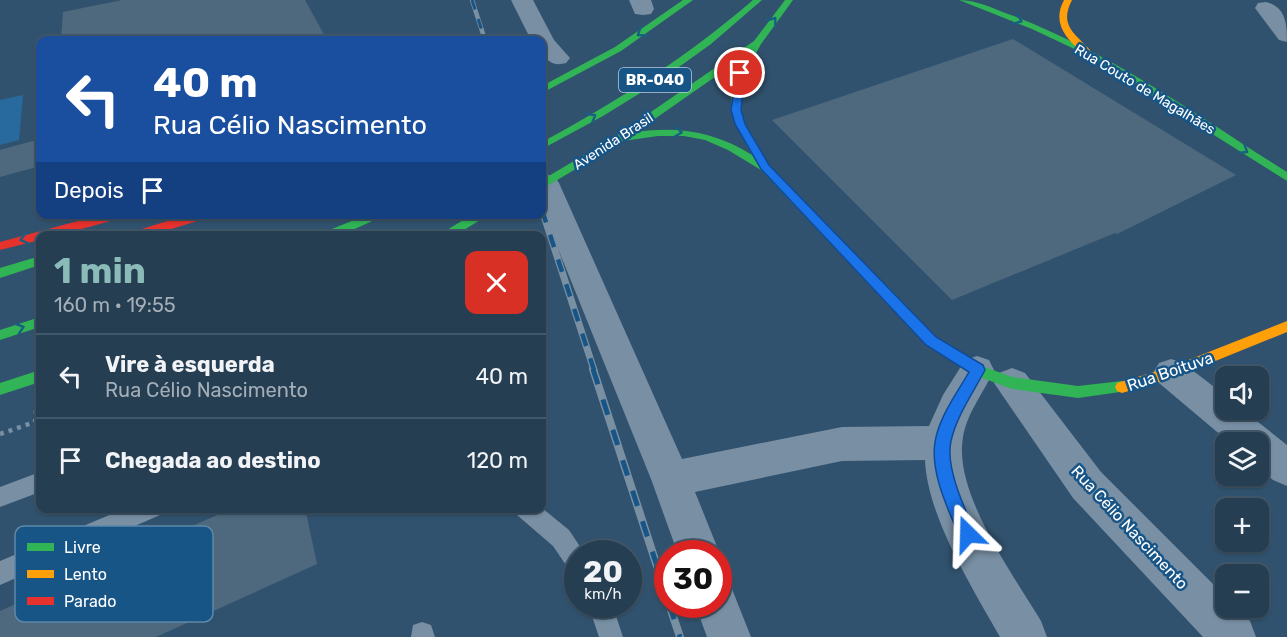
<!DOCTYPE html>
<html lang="pt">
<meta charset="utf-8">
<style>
:root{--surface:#253e52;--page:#2d4559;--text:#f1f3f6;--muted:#a3aeb8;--line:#425769;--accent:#8bbbb9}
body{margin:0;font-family:Rubik,sans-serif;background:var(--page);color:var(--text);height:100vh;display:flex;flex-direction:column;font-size:22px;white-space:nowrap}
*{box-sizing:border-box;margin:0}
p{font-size:20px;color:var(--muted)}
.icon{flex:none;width:33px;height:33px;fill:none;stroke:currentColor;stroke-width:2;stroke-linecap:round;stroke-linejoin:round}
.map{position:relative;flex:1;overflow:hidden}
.panel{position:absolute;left:36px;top:231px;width:510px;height:282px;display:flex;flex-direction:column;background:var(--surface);border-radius:12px;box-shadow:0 2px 4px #0004,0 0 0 2px var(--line)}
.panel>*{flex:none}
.hud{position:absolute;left:36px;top:36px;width:510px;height:183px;border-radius:12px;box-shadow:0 2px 4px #0004,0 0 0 2px var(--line);background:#1a4fa0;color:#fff;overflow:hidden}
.fabs{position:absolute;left:1215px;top:366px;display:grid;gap:12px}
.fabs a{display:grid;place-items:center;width:54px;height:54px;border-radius:12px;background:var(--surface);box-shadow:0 2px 4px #0004,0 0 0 2px var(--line);font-size:30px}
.speed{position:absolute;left:564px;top:540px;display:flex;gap:12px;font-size:30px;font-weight:700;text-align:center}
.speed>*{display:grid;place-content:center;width:78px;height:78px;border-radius:50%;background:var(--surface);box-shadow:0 2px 4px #0004,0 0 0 2px var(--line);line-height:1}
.speed small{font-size:15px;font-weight:400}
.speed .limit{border:9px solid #d22;background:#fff;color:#111}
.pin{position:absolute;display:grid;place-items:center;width:51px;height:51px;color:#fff;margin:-26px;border:3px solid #fff;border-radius:50%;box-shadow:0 2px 6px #0007}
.me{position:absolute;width:66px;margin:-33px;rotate:338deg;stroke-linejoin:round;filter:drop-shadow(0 0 4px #0008)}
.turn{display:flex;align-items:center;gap:21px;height:126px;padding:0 18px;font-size:27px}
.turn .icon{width:78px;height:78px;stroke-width:2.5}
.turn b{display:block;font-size:42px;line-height:51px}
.then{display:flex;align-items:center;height:57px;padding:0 18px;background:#0003;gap:12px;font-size:22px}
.round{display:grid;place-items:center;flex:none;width:63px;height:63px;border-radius:12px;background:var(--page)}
.overview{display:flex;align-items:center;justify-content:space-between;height:102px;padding:0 18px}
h1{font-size:36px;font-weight:700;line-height:45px;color:var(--accent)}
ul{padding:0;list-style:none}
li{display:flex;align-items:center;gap:18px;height:84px;padding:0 18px;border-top:2px solid var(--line)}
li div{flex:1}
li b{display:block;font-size:22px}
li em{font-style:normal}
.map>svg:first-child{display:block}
.green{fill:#28699e}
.building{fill:#4e697e}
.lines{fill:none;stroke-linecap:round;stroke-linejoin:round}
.path{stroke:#788fa4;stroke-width:4.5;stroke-dasharray:4 5;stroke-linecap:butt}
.lane{fill:#788fa4;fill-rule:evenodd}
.street{fill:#788fa4;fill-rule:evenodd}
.fast{fill:#30b455;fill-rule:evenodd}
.slow{fill:#ff9f0a;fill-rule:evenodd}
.jam{fill:#e5322d;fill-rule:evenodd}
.rail-far2-casing{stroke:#7990a3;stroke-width:4.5}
.rail-far1-casing{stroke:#7990a3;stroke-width:7}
.rail-casing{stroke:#7990a3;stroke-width:8}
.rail-far2{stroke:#185587;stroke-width:3;stroke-dasharray:10;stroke-linecap:butt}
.rail-far1{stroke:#185587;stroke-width:4.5;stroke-dasharray:13;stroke-linecap:butt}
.rail{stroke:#185587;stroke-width:5;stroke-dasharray:16;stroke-linecap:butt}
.oneway{stroke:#1a5e82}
.route{fill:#1a73e8;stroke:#114b97;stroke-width:1.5}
.labels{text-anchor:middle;stroke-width:5;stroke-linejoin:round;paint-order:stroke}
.far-street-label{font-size:14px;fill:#fff;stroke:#185587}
.shield{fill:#185587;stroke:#baccdb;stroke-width:1.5}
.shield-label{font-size:15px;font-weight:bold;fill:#fff}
.street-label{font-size:16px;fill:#fff;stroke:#185587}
.key{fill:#185587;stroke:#5d88ab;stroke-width:1.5}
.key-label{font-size:16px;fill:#fff}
</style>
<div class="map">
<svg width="1287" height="637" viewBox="0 0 1287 637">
<rect width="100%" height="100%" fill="#31526e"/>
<path class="green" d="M23,95l-4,45 -19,5v-45z"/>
<path class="building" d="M122,0h183l22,40h-266l2,-28z
M1013,39l223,136 -119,59 -2,-1 -163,67 -180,-180z
M40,139v27l-40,11v-27z
M233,508h72l12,56 -161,73h-156v-26z"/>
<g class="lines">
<path class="path" d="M0,434l35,-12 1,-12 -3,1"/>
<path class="lane" d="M40,472v20l-40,15v-20z
M126,508h37l-3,7 -160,70v-24z
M514,508h28l27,22 16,24h-7v20l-8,-3 -17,-25 -36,-31z
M588,604h24l11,33h-24z
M422,622l9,3 4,12h-24l2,-12z"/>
<path class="street" d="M511,0h22l21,40 16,18 -4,5c-12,3 -16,0 -24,-9v-14h-11z
M629,0h22l3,9 -3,5 -8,1 -8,-1z
M1266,2c20,5 21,22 21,40l-8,-2 -24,-32 3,-5z
M545,174l10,3 4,6 123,276 160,-32 87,-1 14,-31 22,-35 12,-4 12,4 5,10c-10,22 -27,43 -31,67 -10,56 50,137 78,184l6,16h-47c-27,-48 -73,-121 -75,-177l-83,1 -147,31 25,62 -2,3v-3h-40l-27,-75 -109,-270v-34z
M1171,359l12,4 43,33v14h17l44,35v41l-14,-6 -15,-12v-26h-29l-70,-59 -6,-10 6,-10z
M1012,368l13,5 76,99 125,125v11h10l14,13 6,16h-53l-130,-139 -79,-115 5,-10z
M718,583l14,6 19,48h-44l-12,-33h23z"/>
<path class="fast" d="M683,0h10l-72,51 -79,42v-7l73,-39z
M753,0h9l-51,44 -53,38 -55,34 -61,33v-7c75,-40 146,-86 211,-142z
M785,0h8l-32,44 -16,29 -4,37 4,14 24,41 167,172 46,29 30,11 66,9 44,-5 5,2 2,4 -2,4 -49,7 -66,-9 -40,-15 -46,-29 -165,-175 -33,-20 -23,-10 -21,-4h-26l-35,5 -81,48v-9l74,-44 138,-95zM745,56c-23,41 -14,61 7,99 -37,-23 -73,-29 -116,-23z
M959,0c18,0 35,9 52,15 99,37 187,101 276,157v9l-202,-127 -53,-25z
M369,214h19l-49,22h-19l2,-3z
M473,214h17l-36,22h-17z
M40,256v9l-40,13v-10z
M40,317v10l-40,13v-10z
M40,370v12l-40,13v-12z"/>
<path class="slow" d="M1064,0h8c-13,25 2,33 18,50l-2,2h-6c-17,-14 -30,-30 -18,-52z
M1287,321v11l-111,45 -54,16 -5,-2 -2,-4 2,-4 51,-15z"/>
<path class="jam" d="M104,214h23l-2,3 -69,19h-16v4l-40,10v-8z
M190,214h22l-2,3 -61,19h-22l2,-3z"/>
<g class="rail-far2-casing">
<path id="rail-far2" d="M472,0l13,40"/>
</g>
<g class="rail-far1-casing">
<path id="rail-far1" d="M542,210l52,160"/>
</g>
<g class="rail-casing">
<path id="rail" d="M593,369l75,231
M669,604l11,33"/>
</g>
<use href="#rail-far2" class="rail-far2"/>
<use href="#rail-far1" class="rail-far1"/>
<use href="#rail" class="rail"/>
</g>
<defs><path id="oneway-chevron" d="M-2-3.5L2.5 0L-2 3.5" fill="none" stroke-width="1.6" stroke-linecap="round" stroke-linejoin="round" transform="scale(1.5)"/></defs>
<g class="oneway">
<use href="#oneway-chevron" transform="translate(1018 20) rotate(22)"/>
<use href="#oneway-chevron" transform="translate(773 21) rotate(-53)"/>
<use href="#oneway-chevron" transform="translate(641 33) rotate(147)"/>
<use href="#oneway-chevron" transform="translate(592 117) rotate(-31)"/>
<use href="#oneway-chevron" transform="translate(678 132) rotate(7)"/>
<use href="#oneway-chevron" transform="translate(1244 150) rotate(32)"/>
<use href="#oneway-chevron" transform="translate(24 239) rotate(166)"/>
<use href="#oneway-chevron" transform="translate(20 328) rotate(-18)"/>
</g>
<path class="route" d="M737,71l8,2 -4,37 4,14 24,41 167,172 47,28 2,5c-12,23 -28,45 -34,71 -6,27 14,68 25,93l-2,6 -6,2 -7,-2c-12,-29 -31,-66 -26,-98 4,-25 22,-49 34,-70l-43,-27 -165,-176 -26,-45 -4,-14z"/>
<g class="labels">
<g class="far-street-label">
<text transform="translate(1145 89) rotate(31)" y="5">Rua Couto de Magalhães</text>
<text transform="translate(613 141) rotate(-33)" y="5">Avenida Brasil</text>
</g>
<rect class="shield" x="619" y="68" width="72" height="24" rx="4.5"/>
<g class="shield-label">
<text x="655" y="85">BR-040</text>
</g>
<g class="street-label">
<text transform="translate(1170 371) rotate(-19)" y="6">Rua Boituva</text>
<text transform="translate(1130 527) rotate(47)" y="6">Rua Célio Nascimento</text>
</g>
</g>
<rect x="15" y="526" width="198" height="96" rx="9" class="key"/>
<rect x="27" y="543" width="27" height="8" fill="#30b455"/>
<rect x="27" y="570" width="27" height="8" fill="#ff9f0a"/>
<rect x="27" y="597" width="27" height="8" fill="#e5322d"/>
<g class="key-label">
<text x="64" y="553">Livre</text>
<text x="64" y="580">Lento</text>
<text x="64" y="607">Parado</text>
</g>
</svg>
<div class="fabs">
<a><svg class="icon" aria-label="sound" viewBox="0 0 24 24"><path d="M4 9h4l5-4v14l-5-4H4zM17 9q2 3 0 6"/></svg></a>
<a><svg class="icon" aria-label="layers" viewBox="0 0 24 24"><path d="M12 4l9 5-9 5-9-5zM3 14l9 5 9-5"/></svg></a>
<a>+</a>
<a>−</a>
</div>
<div class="speed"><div>20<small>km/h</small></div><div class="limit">30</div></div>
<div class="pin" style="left:740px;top:73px;background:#d93025"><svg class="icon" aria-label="arrive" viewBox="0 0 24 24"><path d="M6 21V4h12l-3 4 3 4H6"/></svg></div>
<svg class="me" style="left:968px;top:534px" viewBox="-20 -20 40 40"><path d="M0-17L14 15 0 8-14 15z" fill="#1a73e8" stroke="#fff" stroke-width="4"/></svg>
<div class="hud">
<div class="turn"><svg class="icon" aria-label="left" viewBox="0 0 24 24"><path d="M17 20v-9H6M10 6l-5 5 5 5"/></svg><div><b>40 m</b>Rua Célio Nascimento</div></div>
<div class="then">Depois<svg class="icon" aria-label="arrive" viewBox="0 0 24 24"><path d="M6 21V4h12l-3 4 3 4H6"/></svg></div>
</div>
<section class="panel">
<div class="overview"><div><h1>1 min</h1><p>160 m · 19:55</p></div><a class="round" style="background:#d93025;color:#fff"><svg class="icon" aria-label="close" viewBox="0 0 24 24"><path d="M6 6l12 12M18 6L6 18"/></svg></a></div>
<ul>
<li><svg class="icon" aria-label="left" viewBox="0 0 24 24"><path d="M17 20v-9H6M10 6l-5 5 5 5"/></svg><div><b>Vire à esquerda</b><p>Rua Célio Nascimento</p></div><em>40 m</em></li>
<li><svg class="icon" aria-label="arrive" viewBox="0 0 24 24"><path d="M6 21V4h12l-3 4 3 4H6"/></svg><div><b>Chegada ao destino</b></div><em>120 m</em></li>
</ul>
</section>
</div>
